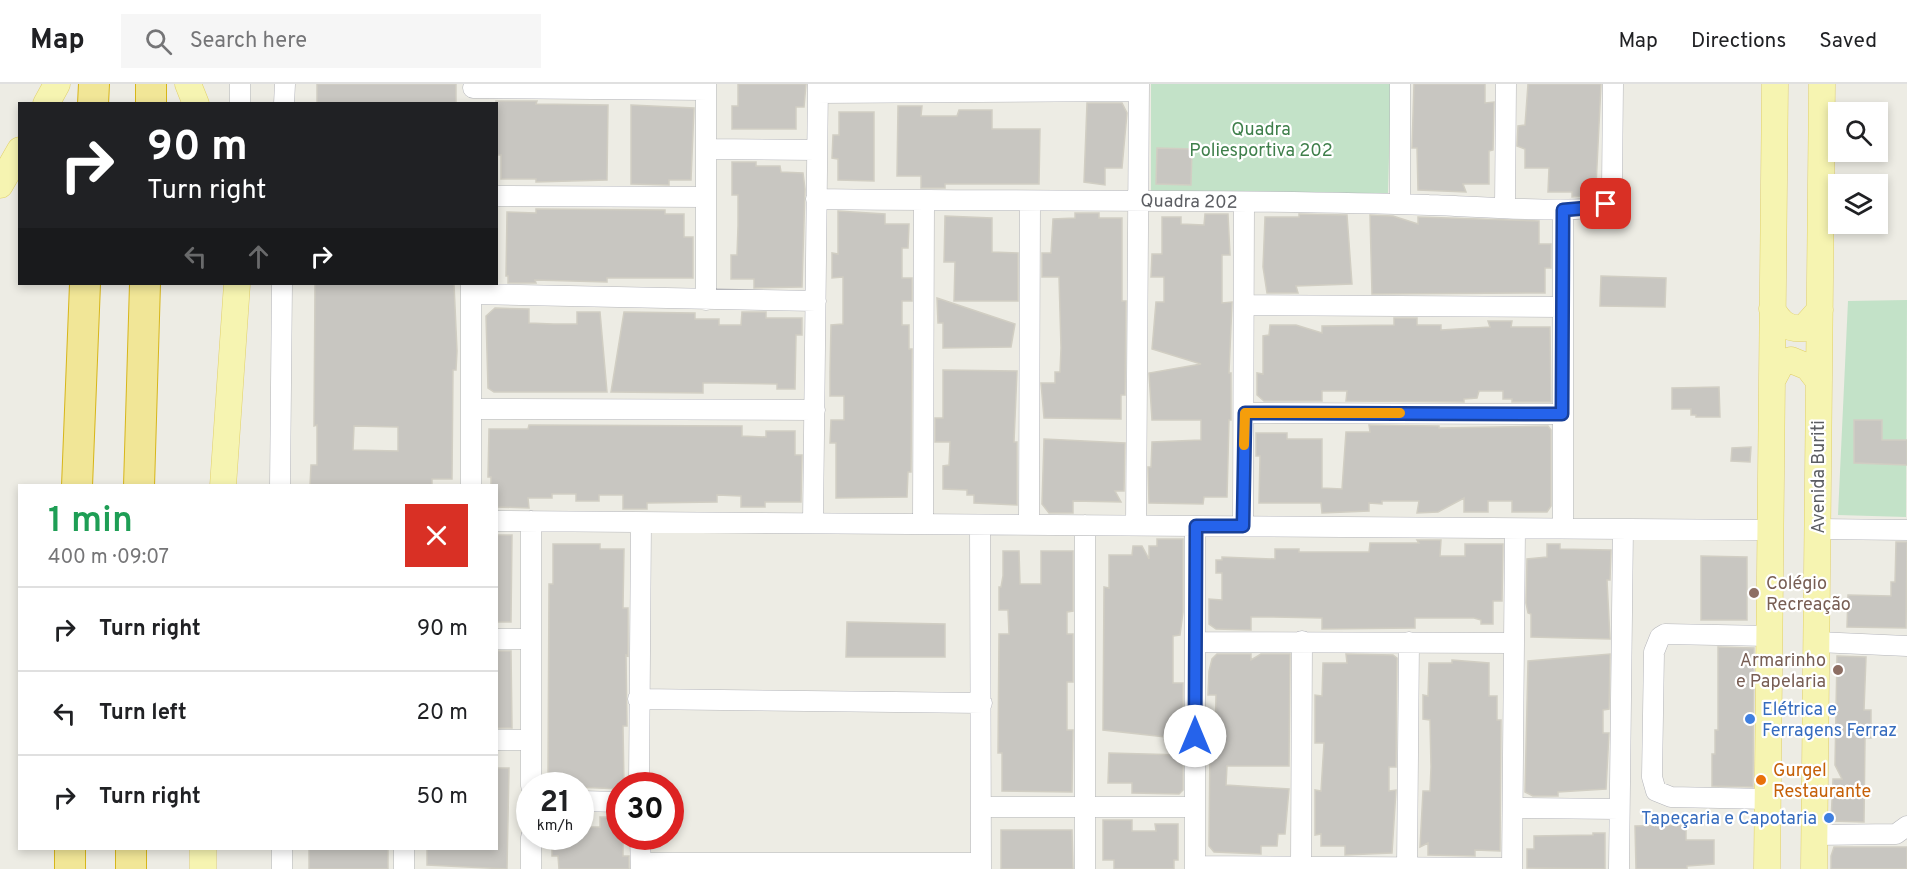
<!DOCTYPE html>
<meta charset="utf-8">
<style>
:root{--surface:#fff;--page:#f6f6f6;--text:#202124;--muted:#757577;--line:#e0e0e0}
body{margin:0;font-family:Overpass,sans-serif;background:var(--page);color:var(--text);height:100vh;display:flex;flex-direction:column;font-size:22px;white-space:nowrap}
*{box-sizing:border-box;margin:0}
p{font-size:20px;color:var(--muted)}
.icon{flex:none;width:33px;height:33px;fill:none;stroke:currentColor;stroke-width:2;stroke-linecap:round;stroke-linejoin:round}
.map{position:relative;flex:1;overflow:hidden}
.drawer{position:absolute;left:18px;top:400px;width:480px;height:366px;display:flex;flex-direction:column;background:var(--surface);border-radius:0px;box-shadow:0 3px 9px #0003}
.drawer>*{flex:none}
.guide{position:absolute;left:18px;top:18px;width:480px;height:183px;border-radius:0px;box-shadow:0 3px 9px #0003;background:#202124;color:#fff;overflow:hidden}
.fabs{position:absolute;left:1828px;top:18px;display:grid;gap:12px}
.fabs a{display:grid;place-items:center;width:60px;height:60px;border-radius:0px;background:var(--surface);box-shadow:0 3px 9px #0003;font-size:30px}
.speed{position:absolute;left:516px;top:688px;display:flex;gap:12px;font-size:30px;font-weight:700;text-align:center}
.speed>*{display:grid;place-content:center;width:78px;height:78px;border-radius:50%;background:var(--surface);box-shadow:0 3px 9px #0003;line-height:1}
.speed small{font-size:15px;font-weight:400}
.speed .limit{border:9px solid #d22;background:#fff;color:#111}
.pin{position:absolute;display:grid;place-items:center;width:51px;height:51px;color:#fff;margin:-26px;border-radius:12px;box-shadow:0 3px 9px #0006}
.me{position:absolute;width:66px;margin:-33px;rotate:0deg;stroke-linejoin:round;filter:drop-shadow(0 0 4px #0008)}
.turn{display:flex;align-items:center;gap:21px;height:126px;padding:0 30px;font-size:27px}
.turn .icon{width:78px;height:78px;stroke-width:2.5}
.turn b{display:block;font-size:42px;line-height:51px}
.lanes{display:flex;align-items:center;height:57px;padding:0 30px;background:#0003;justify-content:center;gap:30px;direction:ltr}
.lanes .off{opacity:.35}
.round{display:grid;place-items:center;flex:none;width:63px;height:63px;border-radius:0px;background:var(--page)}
.overview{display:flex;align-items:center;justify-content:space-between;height:102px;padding:0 30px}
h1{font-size:36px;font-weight:600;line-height:45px;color:#1e9e55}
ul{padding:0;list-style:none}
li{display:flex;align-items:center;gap:18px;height:84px;padding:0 30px;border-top:2px solid var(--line)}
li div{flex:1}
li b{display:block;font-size:22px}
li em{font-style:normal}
header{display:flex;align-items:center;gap:36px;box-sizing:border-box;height:84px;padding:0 30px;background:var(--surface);border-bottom:2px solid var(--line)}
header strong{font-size:28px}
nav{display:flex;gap:33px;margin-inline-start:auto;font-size:21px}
.search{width:420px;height:54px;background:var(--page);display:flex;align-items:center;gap:15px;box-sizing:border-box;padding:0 21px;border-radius:0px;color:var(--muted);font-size:22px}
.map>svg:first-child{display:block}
.green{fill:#c3e2c8}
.building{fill:#c8c6c1;stroke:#d1cec3;stroke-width:1.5;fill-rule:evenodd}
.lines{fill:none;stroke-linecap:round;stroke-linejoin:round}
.minor-casing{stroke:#b4b5ba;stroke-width:21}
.major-casing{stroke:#e1d069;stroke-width:27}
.highway-casing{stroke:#d7b61a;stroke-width:32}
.minor{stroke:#fff;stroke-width:20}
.major{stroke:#f6f4b1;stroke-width:26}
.highway{stroke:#f1e697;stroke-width:30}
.route-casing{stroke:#184099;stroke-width:15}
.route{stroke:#2563eb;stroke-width:10}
.slow{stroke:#f59e0b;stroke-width:10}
.education-dot{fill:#8d6e63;stroke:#fff;stroke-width:2}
.shop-dot{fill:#3f7fe0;stroke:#fff;stroke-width:2}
.food-dot{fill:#e8710a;stroke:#fff;stroke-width:2}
.labels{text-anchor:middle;stroke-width:4.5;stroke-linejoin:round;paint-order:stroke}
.park-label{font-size:18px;fill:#3f7f4b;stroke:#fff}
.street-label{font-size:18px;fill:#5c5e63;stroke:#fff}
.education-label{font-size:18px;fill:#785e54;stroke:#fff;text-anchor:start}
.shop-label{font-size:18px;fill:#366cbe;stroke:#fff;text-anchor:start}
.food-label{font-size:18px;fill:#c56008;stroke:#fff;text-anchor:start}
</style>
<header>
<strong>Map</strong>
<div class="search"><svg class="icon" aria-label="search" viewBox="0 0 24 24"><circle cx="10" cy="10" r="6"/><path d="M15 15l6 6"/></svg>Search here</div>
<nav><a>Map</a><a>Directions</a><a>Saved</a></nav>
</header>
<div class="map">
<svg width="1907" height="785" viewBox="0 0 1907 785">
<rect width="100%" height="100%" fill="#edece4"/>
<path class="green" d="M1151,0h240l-3,109 -237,4z
M1907,216l-1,217 -68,-2 10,-214z"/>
<path class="building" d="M317,0h139v20h-139z
M738,0h68l-2,23h-8v22h-64v-23h6z
M1414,0h71v19l9,-1 -1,48 -4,1v33h-26l3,8 -48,-2 -1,-42h-5z
M1528,0h73l-5,102h-10l-1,10 -13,1v-5h-24l1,-24h-24v-19l-8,-3 1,-20 7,-1z
M496,17h41l-1,3 72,1 -1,75 -71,2v-3h-35v-24h-5z
M1087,19h35l5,10 -5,55h-17v17l-21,-3z
M631,21l63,3 -3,72h-22v5l-38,-1z
M898,22h24l-1,10h36l2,-6h33v19h48l-1,55h-94v4h-24v-12h-24z
M839,28h35v69l-36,-1v-21l-6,-1 1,-23h6z
M1157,64l35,1 -1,36 -35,-1z
M732,78h24v4h24l1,6 22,1 2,16 -3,98 -48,1v-9h-23v-24h6l1,-29v-31h-6z
M536,125l129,1v4h19v23h9v41h-86v4l-72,-2 1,3h-28v-7h-2l1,-64 29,1z
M838,127l47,3v10h24l-1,24h-6v30h10v23h-10v24h7v24h3l-1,123h-3l-1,25 -71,1v-55h-6l1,-23h13v-24h-14v-24l1,-47 12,-1v-47l-11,1v-25l6,1z
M1075,129h24v5h23v83h4l-1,94h-4v24l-77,-1 -3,-35h14v-11h5l1,-24 -2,-71h-17v-24h9l2,-34 22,-1z
M1205,130h23l2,41h-8v48l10,-1 -3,71h2v47h-2l-2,77h-23l-1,7 -54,-1 -1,-36h3l1,-25 49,-2v-20h-49l-3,-47 52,-9 -49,-15 4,-47h8v-25h-13l1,-23h10v-37h19v7l23,1z
M1299,130l48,1 5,69 -56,2 2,7h-31l-4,-26 2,-50h34z
M1370,131l23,1 25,8v-7l121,4v23h12v24h-6v25l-173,1z
M945,132l47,2v34l26,1v48h-64l1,-39h-11z
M1601,192l65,2 -1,29 -65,-1z
M315,200h139l3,67 -1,19h-3l-1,109h-20v7h-122l1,-21h6v-40l-3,1zM354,342l44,1v24l-45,-1z
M937,214l78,26 -4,23 -68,1v-25h-5z
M495,224l34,1v14l24,1h24v-12h23l7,80h-113l-6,-4 -2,-72z
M624,228l71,1v6h24v6h22l1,-13h24v6h36v17h-6l-1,54h-18v-5l-59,-1h-15v10l-92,-1z
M1394,234h23v7h24v5l49,-3 -2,-6h24l-1,6h39l1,75h-39v-3h-9v-8h-24l-2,7 -13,1v3l-118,-1 1,-10h-25v10h-58l-7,-6v-22l6,1v-38l6,-1 1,-10h26l26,8v-7l72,-1z
M943,286l74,1 -3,71h3v63l-43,-2v-8h-7v-5l-24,-1v-23l6,-1 1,-23h-15v-24h8z
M1719,303l1,30h-24v-2h-5v-6h-19v-21z
M1854,336h28v20h25v25l-53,-2z
M529,341l213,1v10l24,1v-6h29v24h7l-1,47h-36v5h-24v-11l-24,-1v7l-70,1v6h-24v-14h-24v6h-23v-7h-24v4h-24l1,10 -33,-1v-21h-5v-9h-3l1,-48h39z
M1369,341l70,1v2l109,-2 3,4v76l-4,6h-35v-11h-24v11h-24v-14l-26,14 -21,1 2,-12h-37v3l-13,-1v8l-47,2 -1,-10h-62l1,-47h-4v-23h31v6h35v49l20,1 4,-57h24z
M1044,355l81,4 -1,48h-9l6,11 -48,-1v12h-24l-7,-9z
M1751,363l-1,15 -19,-1 1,-13z
M496,451h16l-1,87h-15z
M1157,455h26v73l-3,23 -7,1v47h10v56l-80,-9 1,-143 5,1v-33h23l1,-9h9l7,13v-13h8z
M1417,456h24l-1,16h25v-12h38l-1,57h-9v23h-12v-4l-7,-2h-59v10l-93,1v-11l-48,-1h-23v13l-35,-1 -7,-5v-25l13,1v-27h-6v-13h6v-3l53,2v-10h24v3h70l1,-9h49z
M1896,458h11l-1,86 -59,-1 1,-32 43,1v-14h4z
M553,460h47v5h24l-1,59h5v48l-2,-1 1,71h-4l1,60h-4v3l-68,-3v-6h-4l1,-196h4z
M1547,460h13v5l51,1 -1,30h-3l3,59 -79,-2v-23l-3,-1 -2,-10 1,-44 20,-2z
M1003,467h16l1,33h21v-33h32v60l-6,1v22h6v48h-6v48h6l-1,62 -70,-1v-38h-4l1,-119h10l-1,-24h-9v-23h2l2,-11z
M1701,472l46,1v63h-46z
M847,538l98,2v33h-99z
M1718,563l36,1 -1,139 -41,-1v-32h3v-24h3z
M496,567h15l1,77h-16z
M1217,570h34v6l10,-6h29l-1,112h-62l-1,19 63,4 -4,45h-7l-1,12h-16v8l-47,-2 -5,-6 1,-104h5l1,-47h-8l1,-24 3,-12z
M1346,570l47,1 4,3 -1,109h-7v24l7,-1 -4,63 -47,2v-9h-24v-12l-6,1v-45l6,1 3,-48h-9v-48l7,1 1,-33h24z
M1610,570l-1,55 -6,1v23h6l-3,56 -48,3v4h-25l-8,-4 3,-131z
M1837,572l29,1 -2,53h7v28h-6l-1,84 -33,-1 2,-42h9l-7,-14z
M1452,576l37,3v33h8v24h4l-1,131 -25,-1v6l-47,-1v-12l-8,4 3,-56h7l1,-24 -1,-47 -7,-1v-24l5,1 1,-33h23z
M1109,669l74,2v35l-4,4 -47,-1v-10h-24z
M496,684h13l-2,101 -80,-4v-16h69z
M600,733h20v20h3v19h6v13h-70l-1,-13h-6v-19h28v-10h20z
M1103,736h29v11h24l-1,-7h23v36h-4v9h-60v-9h-11z
M1686,741v15h28v24l-27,2v3h-51l-1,-43z
M1001,746h71l1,39h-72z
M1593,749h12v36l-78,-1v-19h7v-13l59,-1z
M1834,763h73v22h-76v-13z
M309,765h79v20h-79z"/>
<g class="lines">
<g class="minor-casing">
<path id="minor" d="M706,0v216
M1400,0v120
M473,4l233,2
M818,9l321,-2
M240,20v-20
M284,20l1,-20
M706,65l110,1
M496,112l209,1
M816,115c204,3 409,-1 613,6 27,0 161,11 176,-1 5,-4 6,-10 7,-16l1,-104
M1505,123l1,-123
M472,210l344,7
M1244,221l319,2
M471,325l344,1
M1245,329l317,1
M280,402l2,-202
M471,402v-202
M496,437l1274,9
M531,437v265
M813,438l5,-438
M923,440l1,-323
M1029,440l1,-322
M980,441l1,344
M1085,441v344
M1136,441l3,-441
M1243,442l1,-324
M1563,445v-319
M1817,445l90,1
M496,555h35
M1196,558l318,1
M1817,558l90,4
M638,615l344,4
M496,656h35
M639,702l2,-263
M1768,715l-97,-2 -15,-6 -4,-14 2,-125 6,-15 5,-3 104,2
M580,717l40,1
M982,723h213
M1513,724l106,1
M1815,751l81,-1 11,-8
M531,753v32
M640,753l1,32
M282,765v20
M404,765v20
M641,779h340
M1195,782l317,2
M1301,782l1,-225
M1407,784l2,-226
M1195,785v-343
M1512,785l3,-339
M1619,785l4,-340"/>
</g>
<g class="major-casing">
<path id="major" d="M188,0l8,20
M46,20l11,-20
M0,101l20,-35
M1772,225c8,14 16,21 32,19l16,-18
M1773,295l8,-15 10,-4 17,7 10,13
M223,402l14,-202
M203,785v-20
M1767,785l8,-785
M1814,785l8,-785"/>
</g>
<g class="highway-casing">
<path id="highway" d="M93,20l1,-20
M151,20v-20
M77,402l8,-202
M139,402l6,-202
M70,785v-20
M131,785v-20"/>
</g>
<use href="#minor" class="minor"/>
<use href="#major" class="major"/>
<use href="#highway" class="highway"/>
</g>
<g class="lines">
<g class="route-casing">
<path id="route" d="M1195,652l1,-210h47l2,-113 317,1 1,-204 35,-3 8,-3"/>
</g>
<use href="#route" class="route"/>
<path class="slow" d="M1244,361l1,-32h155"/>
</g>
<g class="education-dot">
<circle cx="1754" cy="509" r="6"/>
<circle cx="1838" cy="586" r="6"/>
</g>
<g class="shop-dot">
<circle cx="1750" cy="635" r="6"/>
<circle cx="1829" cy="734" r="6"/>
</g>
<circle class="food-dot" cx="1761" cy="696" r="6"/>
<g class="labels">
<g class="park-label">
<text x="1261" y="51">Quadra<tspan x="1261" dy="21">Poliesportiva 202</tspan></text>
</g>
<g class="street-label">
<text transform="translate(1189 117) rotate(1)" y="6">Quadra 202</text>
<text transform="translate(1818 393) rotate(-90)" y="6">Avenida Buriti</text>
</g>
<g class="education-label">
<text x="1766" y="505">Colégio<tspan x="1766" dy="21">Recreação</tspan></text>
<text x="1826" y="582" text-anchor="end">Armarinho<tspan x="1826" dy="21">e Papelaria</tspan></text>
</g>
<g class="shop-label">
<text x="1762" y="631">Elétrica e<tspan x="1762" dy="21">Ferragens Ferraz</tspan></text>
<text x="1817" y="740" text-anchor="end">Tapeçaria e Capotaria</text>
</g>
<g class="food-label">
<text x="1773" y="692">Gurgel<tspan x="1773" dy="21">Restaurante</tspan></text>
</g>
</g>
</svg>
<div class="fabs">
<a><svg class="icon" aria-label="search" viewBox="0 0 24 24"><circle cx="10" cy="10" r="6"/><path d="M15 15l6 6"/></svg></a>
<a><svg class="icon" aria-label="layers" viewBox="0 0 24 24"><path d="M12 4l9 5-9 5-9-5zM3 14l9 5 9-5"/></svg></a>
</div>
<div class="speed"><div>21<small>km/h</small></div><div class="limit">30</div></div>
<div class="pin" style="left:1606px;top:120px;background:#d93025"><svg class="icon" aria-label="arrive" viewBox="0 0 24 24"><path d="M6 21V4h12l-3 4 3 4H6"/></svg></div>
<svg class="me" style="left:1195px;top:652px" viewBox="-20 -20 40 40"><circle r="19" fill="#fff"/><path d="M0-13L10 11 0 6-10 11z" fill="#2563eb"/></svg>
<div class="guide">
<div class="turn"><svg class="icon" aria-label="right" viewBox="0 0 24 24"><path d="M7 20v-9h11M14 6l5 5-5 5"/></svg><div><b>90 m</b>Turn right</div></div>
<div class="lanes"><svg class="icon off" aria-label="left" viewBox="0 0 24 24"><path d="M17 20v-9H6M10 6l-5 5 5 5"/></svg><svg class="icon off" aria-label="ahead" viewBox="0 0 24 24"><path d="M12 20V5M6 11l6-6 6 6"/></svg><svg class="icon" aria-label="right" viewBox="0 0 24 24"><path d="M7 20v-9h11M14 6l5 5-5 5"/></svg></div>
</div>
<section class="drawer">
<div class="overview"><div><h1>1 min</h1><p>400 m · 09:07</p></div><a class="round" style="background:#d93025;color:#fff"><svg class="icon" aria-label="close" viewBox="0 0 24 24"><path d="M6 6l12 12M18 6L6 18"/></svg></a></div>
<ul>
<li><svg class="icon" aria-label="right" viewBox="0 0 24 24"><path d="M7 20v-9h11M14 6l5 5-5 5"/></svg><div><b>Turn right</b></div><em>90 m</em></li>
<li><svg class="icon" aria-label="left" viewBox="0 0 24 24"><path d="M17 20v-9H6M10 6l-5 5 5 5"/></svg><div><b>Turn left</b></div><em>20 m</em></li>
<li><svg class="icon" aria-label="right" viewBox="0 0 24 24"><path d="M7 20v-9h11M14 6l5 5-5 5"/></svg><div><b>Turn right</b></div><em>50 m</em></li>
</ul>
</section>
</div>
